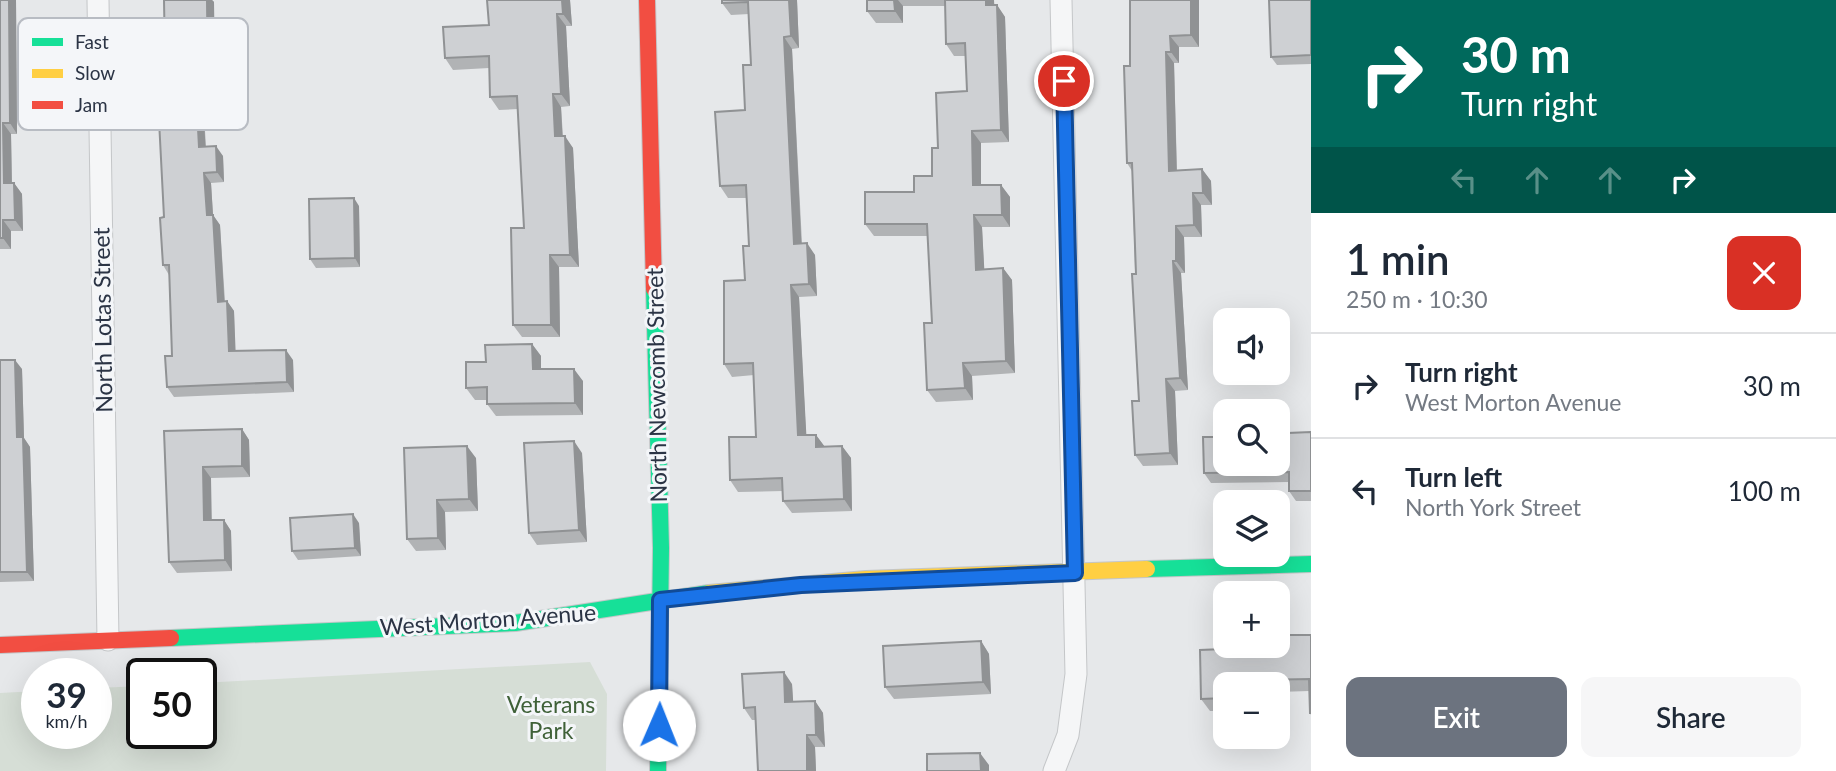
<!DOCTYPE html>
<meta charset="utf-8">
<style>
:root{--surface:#fff;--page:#f6f6f7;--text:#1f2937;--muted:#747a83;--line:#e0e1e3;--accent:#6c737f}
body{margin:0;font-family:Lato,sans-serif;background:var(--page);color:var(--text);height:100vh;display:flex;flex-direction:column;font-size:26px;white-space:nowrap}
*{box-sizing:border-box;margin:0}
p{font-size:23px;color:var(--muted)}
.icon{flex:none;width:38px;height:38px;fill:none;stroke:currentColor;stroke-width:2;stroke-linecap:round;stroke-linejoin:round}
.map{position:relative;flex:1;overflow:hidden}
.details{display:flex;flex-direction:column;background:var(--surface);width:525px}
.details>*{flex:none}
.guide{background:#00695c;color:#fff;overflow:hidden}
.fabs{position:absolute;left:1213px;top:308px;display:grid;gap:14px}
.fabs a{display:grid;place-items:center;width:77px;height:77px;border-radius:14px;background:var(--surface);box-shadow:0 7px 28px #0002;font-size:35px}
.speed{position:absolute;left:21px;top:658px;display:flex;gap:14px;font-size:35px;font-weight:700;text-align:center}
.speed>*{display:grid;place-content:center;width:91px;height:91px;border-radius:50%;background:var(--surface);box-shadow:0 7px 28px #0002;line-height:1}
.speed small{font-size:18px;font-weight:400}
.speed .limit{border:4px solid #111;border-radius:10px;background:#fff;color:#111}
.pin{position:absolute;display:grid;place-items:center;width:60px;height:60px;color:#fff;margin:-30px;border:4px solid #fff;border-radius:50%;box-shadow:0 2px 7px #0007}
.me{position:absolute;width:77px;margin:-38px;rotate:1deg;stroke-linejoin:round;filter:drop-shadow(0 0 5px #0008)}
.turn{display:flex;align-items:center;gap:24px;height:147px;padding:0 35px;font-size:32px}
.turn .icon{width:91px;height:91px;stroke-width:2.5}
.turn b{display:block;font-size:49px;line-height:60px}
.lanes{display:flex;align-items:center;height:66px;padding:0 35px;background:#0003;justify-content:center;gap:35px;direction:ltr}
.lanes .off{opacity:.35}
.round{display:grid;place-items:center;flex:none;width:74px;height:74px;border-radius:14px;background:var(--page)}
.summary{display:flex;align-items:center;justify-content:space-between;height:119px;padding:0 35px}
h1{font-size:42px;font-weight:600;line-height:52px}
.action{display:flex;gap:14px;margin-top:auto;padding:14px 35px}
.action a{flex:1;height:80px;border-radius:14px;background:var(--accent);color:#fff;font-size:28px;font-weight:600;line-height:80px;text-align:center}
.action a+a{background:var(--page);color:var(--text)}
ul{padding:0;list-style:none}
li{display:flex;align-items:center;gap:21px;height:105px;padding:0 35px;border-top:2px solid var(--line)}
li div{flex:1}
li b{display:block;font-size:26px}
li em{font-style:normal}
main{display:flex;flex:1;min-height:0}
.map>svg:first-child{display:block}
.green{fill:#d6ded6}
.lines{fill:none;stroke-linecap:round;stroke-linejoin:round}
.street-casing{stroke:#c4c6c8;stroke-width:23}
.fast-casing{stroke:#c4c6c8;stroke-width:18}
.slow-casing{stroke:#c4c6c8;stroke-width:18}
.jam-casing{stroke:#c4c6c8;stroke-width:18}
.street{stroke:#f5f6f7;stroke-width:21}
.fast{stroke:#16e098;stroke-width:16}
.slow{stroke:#ffcf43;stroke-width:16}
.jam{stroke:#f24e42;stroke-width:16}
.wall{fill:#b1b3b5}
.shaded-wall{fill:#909294}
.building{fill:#ced0d3;stroke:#909294;stroke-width:2}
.route-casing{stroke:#114b97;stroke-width:18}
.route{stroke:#1a73e8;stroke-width:12}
.labels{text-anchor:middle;stroke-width:6;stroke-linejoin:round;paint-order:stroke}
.street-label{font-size:23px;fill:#2b3445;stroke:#f4f6f9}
.park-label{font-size:23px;fill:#3f6138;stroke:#f4f6f9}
.key{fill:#f4f6f9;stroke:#b8bcc3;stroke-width:2}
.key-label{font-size:19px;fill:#2b3445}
</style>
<main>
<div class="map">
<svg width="1311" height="771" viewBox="0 0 1311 771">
<rect width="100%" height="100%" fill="#e6e8ea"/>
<path class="green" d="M590,662l17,32 -1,77h-606v-78l37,-2v42h59v-45l46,-2v47h59v-50z"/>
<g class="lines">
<g class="street-casing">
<path id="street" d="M98,0l10,640
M1054,771l14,-36 8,-61 -15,-674"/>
</g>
<g class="fast-casing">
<path id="fast" d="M654,289l7,259 -3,223
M1147,569l164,-5
M171,638l344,-15 194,-30"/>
</g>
<g class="slow-casing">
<path id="slow" d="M709,593l157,-14 281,-10"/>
</g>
<g class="jam-casing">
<path id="jam" d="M647,0l7,289
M0,645l171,-7"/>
</g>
<use href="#street" class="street"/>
<use href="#fast" class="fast"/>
<use href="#slow" class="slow"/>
<use href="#jam" class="jam"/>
</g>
<path class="wall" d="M0,0h16l1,134h-6l1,49h2l8,11 1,37h-12v18h-11z
M164,0h48l2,2 1,97 -12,1 3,46 17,10 1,26 -13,1 2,32 7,10 5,76h2l7,10 1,40 58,9 1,32 -120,5 -7,-10 5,-31 -3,-81 -6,-10 3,-145z
M487,0h83l2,26h-6l4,80 -9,1 2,29 10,12 6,119h-20l1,70h-38l-9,-12 11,-97 -6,-119 -19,1 -9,-13 -1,-29 -36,2 -8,-12 44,-33z
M797,0l2,48 -7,1 10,194 13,12 2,41 -18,1 7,138h10l8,11h18l9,12 1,53 -60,2 -9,-12v-10l-45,1 -8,-12 26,-43 -2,-62 -22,2 -8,-13 21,-84 4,-34 -2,-48h-19l-8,-12 25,-76 6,-45 -2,-51 -18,1 -9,-12z
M867,0h127v5h3l8,12 4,125 -28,1v42h20l9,12v30h-28l2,42 19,-1 9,12 3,93 -43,3 1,24 -37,2 -9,-12 5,-67 -4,-87h-54l-9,-12 49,-32 18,-16 6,-28 29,-57 -1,-35h-12l-8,-12 -1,-38h-42v17h-27l-9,-12z
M1130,0h69v47h-20v16h-5l3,107 25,-1 9,12 1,24h-11l1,32h-18l1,36h-4l7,117 -13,1 3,74 -35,1 -8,-11 4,-54 -7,-230 -5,-8 3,-97z
M1311,0v64l-34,1 -6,-8z
M359,206l1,61 -44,1 -6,-9z
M532,344l9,12v13l42,12v34l-87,1 -9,-12v-4h-12l-9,-12 20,-26z
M0,360l22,9 2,69 6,9 4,134 -34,1z
M242,429l7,11 1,37 -39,1v42h13l7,11 1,40 -55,2 -8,-11 -5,-131z
M1311,432v69h-15l-7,-10v-9l-78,1 -7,-10z
M404,448l72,10 2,53 -33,1 1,38 -30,1 -9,-12z
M582,453l5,89 -50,3 -8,-12z
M359,523l2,33 -63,4 -6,-9z
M1311,635v80l-1,-2 -1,-22 -31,1v-8h-53v27h-15l-9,-12 23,-50z
M981,641l8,13 2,40 -97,5 -9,-12z
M792,684l1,18 22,-1 8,12 2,34h-10l1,24h-58l-3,-51h-3l-8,-12z"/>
<path class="shaded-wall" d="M9,0h7l1,134 -7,-11z
M207,0h5l2,2 1,97 -7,-10z
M562,0h8l2,26 -9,-12z
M789,0h8l2,48 -8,-12z
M894,0h4l5,6v17l-8,-12z
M986,0h8l1,17 -9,-12z
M1191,0h8v47l-8,-12z
M997,5l8,12 4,125 -8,-12z
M557,14l9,12 4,80 -9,-12z
M1170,36l9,11v16l-8,-11z
M784,37l8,12 10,207 -8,-12z
M1166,52l8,11 3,119 -8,-11z
M196,90l7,10 3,57 -7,-10z
M553,94l8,13 2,41 -8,-12z
M3,123l8,11 1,60 -8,-11z
M972,131l9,12v54l-8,-12z
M565,136l8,12 6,119 -9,-12z
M216,146l7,10 1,26 -7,-10z
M1202,169l9,12 1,24 -9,-12z
M204,173l7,10 2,32 7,10 5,87 -7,-10 -11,-87z
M14,183l8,11 1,37 -8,-11z
M1001,185l9,12v30l-8,-12z
M1193,193l8,12 1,32 -8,-12z
M354,198l5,8 1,61 -5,-9z
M974,215l8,12 3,55 -9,-12z
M3,220l8,11v18l-8,-11z
M1176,226l8,11 1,36 -9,-12z
M807,243l8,12 2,41 -8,-12z
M550,255l9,12 1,70 -9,-12z
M1173,261l8,12 7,117 -8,-12z
M1003,268l9,12 3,93 -9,-12z
M791,285l8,12 8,150 -9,-12z
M227,301l7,10 2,50 -7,-10z
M532,344l9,12v25l-8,-12z
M286,350l7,10 1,32 -7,-10z
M15,360l7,9 2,69 6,9 4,134 -7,-9 -10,-135z
M963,363l9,13 1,24 -8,-12z
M574,369l9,12v34l-8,-12z
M1166,379l9,12 3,74 -8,-12z
M242,429l7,11 1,37 -8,-11z
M816,435l9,12h-9z
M574,441l8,12 5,89 -8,-12z
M467,446l9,12 2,53 -9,-12z
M842,446l9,12 1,53 -8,-12z
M203,467l8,11 1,53 -8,-11z
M437,500l8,12 1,38 -8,-12z
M353,514l6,9 2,33 -6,-8z
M224,520l7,11 1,40 -7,-11z
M981,641l8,13 2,40 -8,-12z
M784,672l8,12 2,30 -9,-12z
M815,701l8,12 2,34 -9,-12z
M807,735l8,12 1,24h-9z
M980,753l9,12v6h-8z"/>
<path class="building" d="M0,0h9l1,123h-7l1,60h10l1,37h-12v18h-3z
M164,0h43l1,89 -12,1 3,57 17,-1 1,26 -13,1 3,42h6l5,87 9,-1 2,50 57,-1 1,32 -120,5 -2,-31h7l-3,-91h-6l-3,-47 4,-1 -5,-97h7z
M487,0h75l1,14h-6l4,80h-8l2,42h10l5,119h-20l1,70h-38l-2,-97h13l-7,-132 -27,1 -1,-41 -44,2 -2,-31 46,-2z
M722,0h67l2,36 -7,1 10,207 13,-1 2,41 -18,1 7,150h18v12l26,-1 2,53 -61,2 -1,-23 -52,2 -1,-43h27l-3,-74 -29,1v-83l21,-1 -2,-34h6l-3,-61 -26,1 -5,-74 30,-2 -2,-45h8l-3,-63 -26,1z
M867,0h27l1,11h-28z
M945,0h41v5h11l4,125 -29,1 1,54h28l1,30h-28l2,55 27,-2 3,93 -43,2 2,25 -38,2 -3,-67h8l-5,-99h-62v-32h49v-16h18v-28h6l-2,-55 31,-2 -2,-48 -19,1z
M1130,0h61v35l-21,1 1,16h-5l3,119 33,-2 1,24h-10l1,32 -18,1v35h-3l7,117 -14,1 4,74 -35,2 -3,-54h7l-7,-127h4l-4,-111h-5l-3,-97h6z
M1269,0h42v55l-40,2z
M354,198l1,60 -45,1 -1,-60z
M532,344l1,25h41l1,34 -88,1v-17l-21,1v-26h20l-1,-17z
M0,360h15l2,77h6l4,135h-27z
M242,429v37l-39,1 1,53h20l1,40 -56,2 -5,-131z
M1311,432v59h-22v-19l-85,1 -1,-36h22v27h53v-28h10v-3z
M574,441l5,89 -50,3 -5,-90z
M467,446l2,53 -32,1 1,38 -31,1 -3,-91z
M353,514l2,34 -63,3 -2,-33z
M1278,635h33v78h-1l-1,-34 -53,1v4h-31v14l-24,1 -1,-49 24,-1v-13h1v10h53z
M981,641l2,41 -98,5 -2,-41z
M784,672l1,30 30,-1 1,34h-9v36h-49l-3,-64 -11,1 -2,-34z
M980,753l1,18h-54v-17z"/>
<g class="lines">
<g class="route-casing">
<path id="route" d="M659,725l1,-125 141,-15 274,-12 -11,-492"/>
</g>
<use href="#route" class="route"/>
</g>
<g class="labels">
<g class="street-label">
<text transform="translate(103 320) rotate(-91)" y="8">North Lotas Street</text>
<text transform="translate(657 385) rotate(-91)" y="8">North Newcomb Street</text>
<text transform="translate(488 620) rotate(-4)" y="8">West Morton Avenue</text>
</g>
<g class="park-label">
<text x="551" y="713">Veterans<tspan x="551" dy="26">Park</tspan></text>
</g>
</g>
<rect x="18" y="18" width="230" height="112" rx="10" class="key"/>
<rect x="32" y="38" width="31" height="8" fill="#16e098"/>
<rect x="32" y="69" width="31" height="9" fill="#ffcf43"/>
<rect x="32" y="101" width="31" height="8" fill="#f24e42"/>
<g class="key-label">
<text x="75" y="49">Fast</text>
<text x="75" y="80">Slow</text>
<text x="75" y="112">Jam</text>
</g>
</svg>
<div class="fabs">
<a><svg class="icon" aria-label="sound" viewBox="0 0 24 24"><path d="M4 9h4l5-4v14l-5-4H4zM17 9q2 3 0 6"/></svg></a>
<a><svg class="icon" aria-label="search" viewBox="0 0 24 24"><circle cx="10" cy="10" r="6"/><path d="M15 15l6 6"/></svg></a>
<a><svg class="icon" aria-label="layers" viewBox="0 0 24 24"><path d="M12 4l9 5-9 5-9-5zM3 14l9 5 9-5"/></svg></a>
<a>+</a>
<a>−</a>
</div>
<div class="speed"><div>39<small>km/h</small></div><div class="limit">50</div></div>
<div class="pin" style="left:1064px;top:81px;background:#d93025"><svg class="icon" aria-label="arrive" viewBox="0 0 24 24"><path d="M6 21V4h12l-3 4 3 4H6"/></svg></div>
<svg class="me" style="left:659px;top:725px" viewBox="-20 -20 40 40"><circle r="19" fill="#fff"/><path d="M0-13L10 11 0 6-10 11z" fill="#1a73e8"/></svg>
</div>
<section class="details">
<div class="guide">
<div class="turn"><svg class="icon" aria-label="right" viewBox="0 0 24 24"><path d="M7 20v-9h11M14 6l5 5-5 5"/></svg><div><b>30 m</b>Turn right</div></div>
<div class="lanes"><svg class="icon off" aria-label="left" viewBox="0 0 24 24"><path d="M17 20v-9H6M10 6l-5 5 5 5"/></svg><svg class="icon off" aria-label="ahead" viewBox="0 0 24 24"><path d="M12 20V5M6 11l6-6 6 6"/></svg><svg class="icon off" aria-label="ahead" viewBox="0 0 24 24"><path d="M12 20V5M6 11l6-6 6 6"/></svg><svg class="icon" aria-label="right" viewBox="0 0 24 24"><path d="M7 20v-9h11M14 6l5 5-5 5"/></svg></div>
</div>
<div class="summary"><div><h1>1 min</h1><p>250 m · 10:30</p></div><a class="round" style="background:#d93025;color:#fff"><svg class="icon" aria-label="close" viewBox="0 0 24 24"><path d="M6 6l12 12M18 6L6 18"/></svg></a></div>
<ul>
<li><svg class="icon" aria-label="right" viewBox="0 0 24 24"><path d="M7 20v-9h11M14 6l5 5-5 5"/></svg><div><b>Turn right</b><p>West Morton Avenue</p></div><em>30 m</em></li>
<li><svg class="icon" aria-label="left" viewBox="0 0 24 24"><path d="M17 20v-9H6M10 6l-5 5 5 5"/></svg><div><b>Turn left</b><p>North York Street</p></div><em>100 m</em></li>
</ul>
<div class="action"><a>Exit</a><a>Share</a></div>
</section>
</main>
